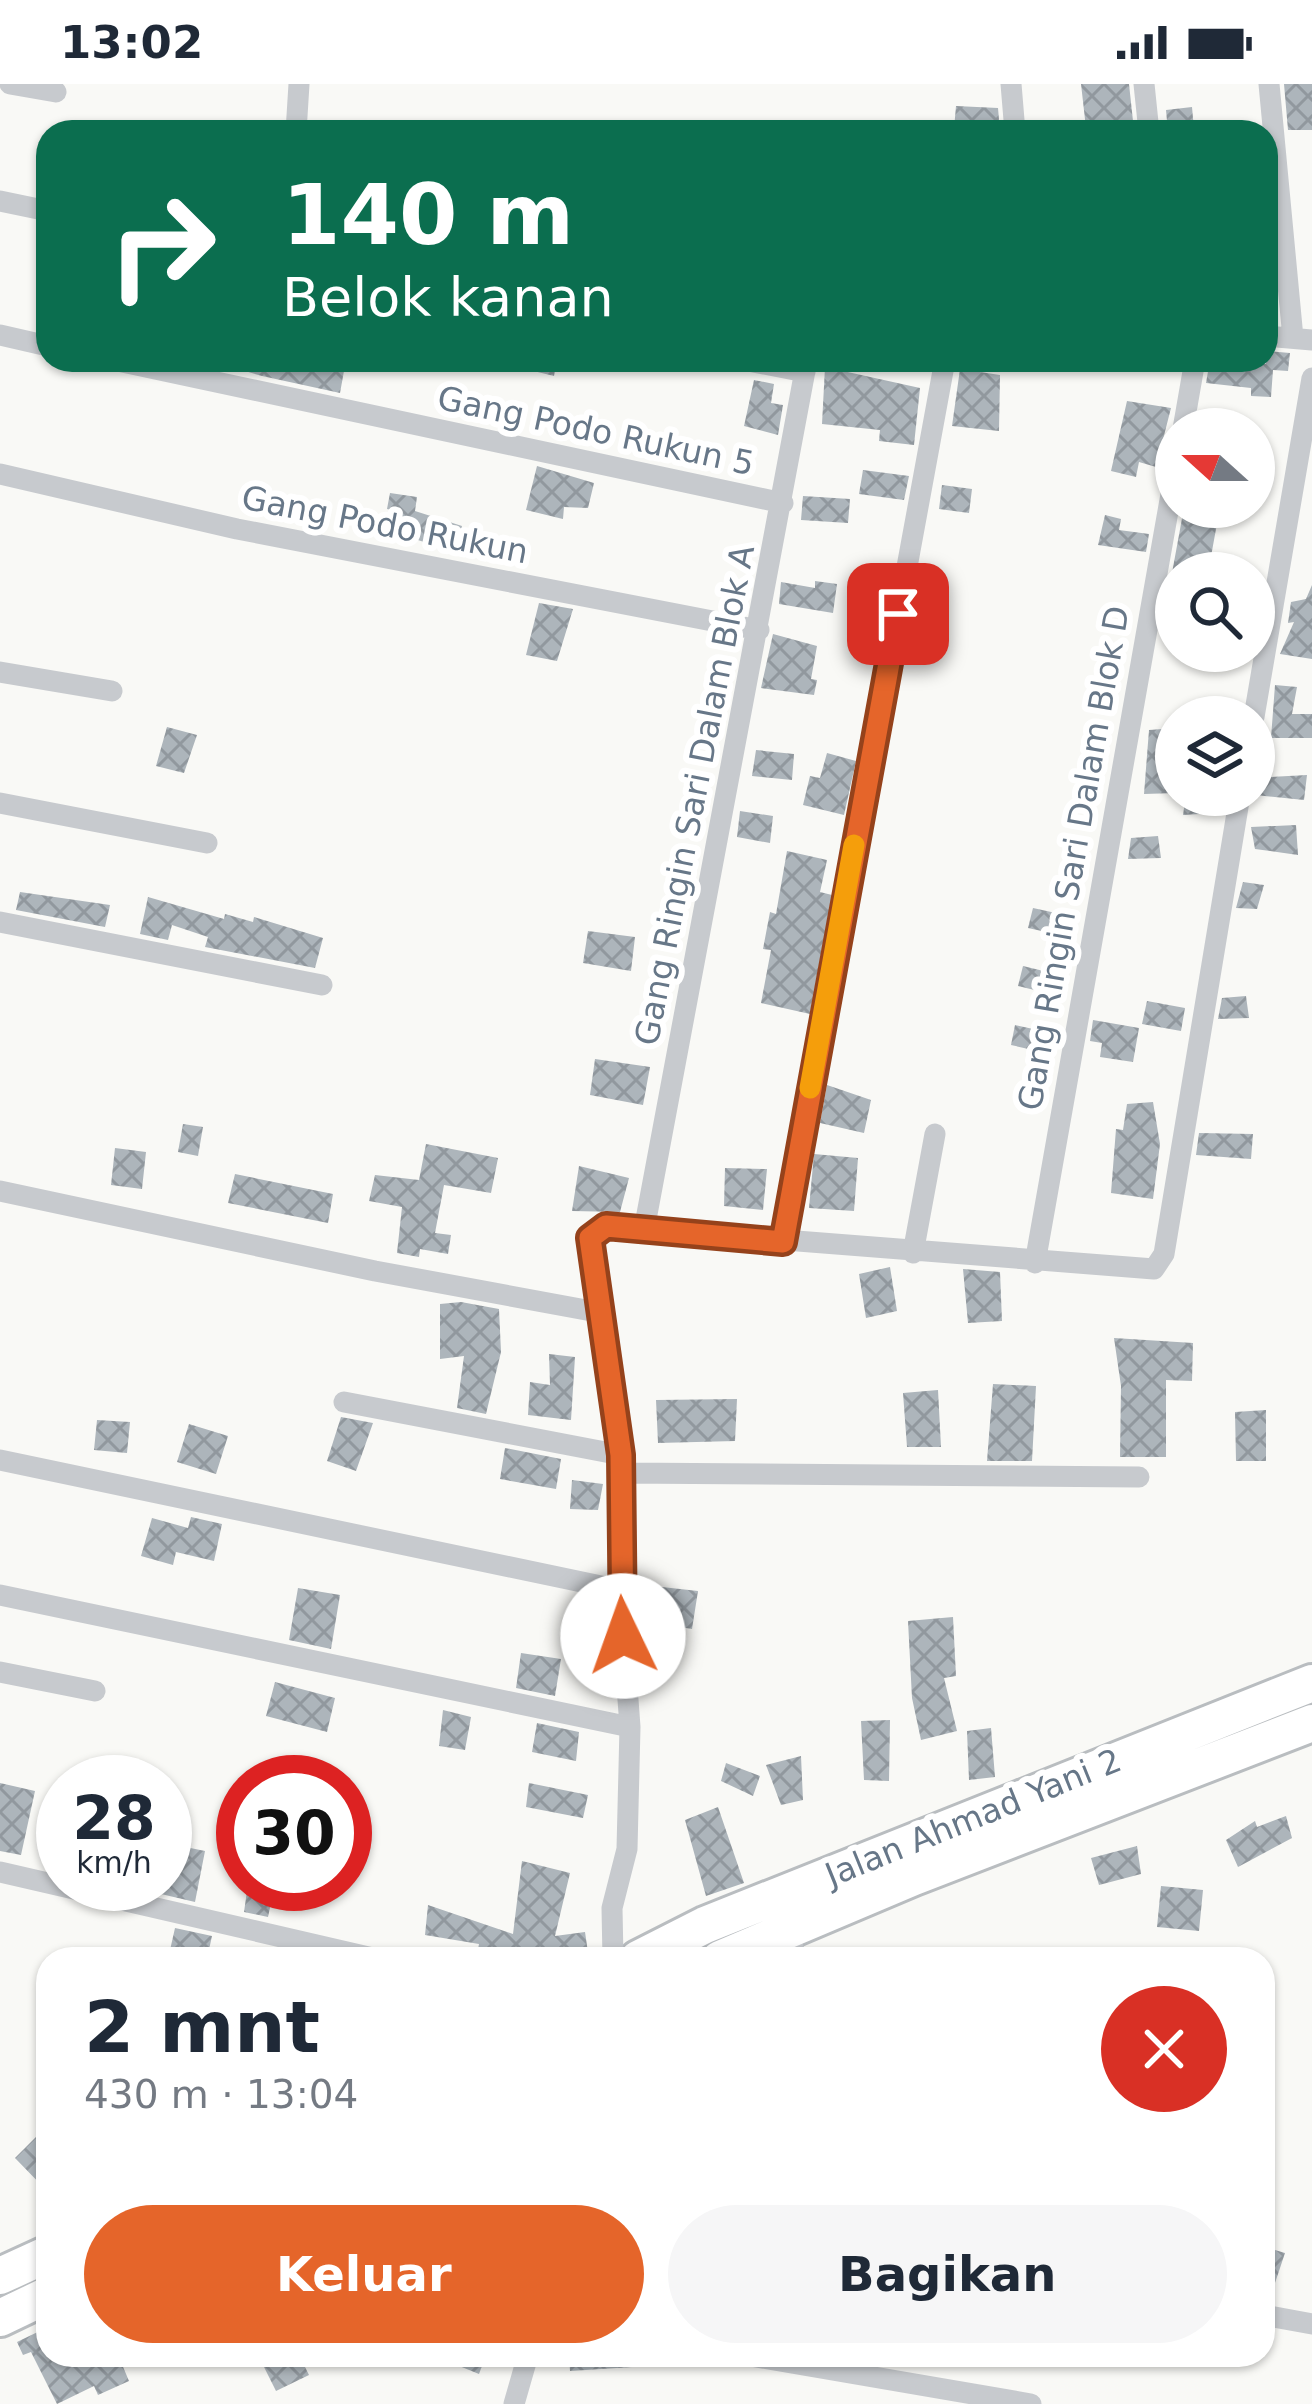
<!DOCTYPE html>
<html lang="id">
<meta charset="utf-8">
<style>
:root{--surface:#fff;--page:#f6f6f7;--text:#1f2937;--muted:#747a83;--accent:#e5652a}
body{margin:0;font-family:"DejaVu Sans",sans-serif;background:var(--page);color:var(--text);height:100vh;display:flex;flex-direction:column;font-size:45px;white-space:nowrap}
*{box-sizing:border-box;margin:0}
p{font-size:39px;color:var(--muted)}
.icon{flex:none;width:66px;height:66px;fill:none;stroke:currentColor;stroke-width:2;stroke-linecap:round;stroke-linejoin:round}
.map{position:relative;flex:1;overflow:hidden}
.side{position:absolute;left:36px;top:1863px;width:1239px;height:420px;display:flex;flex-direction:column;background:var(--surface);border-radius:36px;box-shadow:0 3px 9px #0004}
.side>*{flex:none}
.banner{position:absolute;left:36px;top:36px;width:1242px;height:252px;border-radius:36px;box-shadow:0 3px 9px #0004;background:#0b6e4f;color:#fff;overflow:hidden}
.needle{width:78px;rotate:291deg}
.controls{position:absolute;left:1155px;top:324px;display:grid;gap:24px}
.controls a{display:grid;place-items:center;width:120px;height:120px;border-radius:50%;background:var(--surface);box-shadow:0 3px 9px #0004;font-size:60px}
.speed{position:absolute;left:36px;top:1671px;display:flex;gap:24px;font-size:60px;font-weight:700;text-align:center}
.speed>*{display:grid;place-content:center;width:156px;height:156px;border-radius:50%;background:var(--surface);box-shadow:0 3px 9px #0004;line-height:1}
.speed small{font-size:30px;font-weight:400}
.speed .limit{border:18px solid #d22;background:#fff;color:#111}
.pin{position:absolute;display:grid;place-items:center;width:102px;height:102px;color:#fff;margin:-51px;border-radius:24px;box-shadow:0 6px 18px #0006}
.me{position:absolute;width:132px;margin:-66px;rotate:357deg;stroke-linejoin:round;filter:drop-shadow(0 0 9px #0008)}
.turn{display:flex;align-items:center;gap:42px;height:252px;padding:0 48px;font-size:54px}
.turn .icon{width:156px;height:156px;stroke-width:2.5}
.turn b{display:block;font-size:84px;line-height:102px}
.round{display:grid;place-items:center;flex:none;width:126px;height:126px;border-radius:63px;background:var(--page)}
.summary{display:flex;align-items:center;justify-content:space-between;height:204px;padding:0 48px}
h1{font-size:72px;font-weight:700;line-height:90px}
.action{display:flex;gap:24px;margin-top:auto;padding:24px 48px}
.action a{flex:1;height:138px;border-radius:72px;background:var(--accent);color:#fff;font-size:48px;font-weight:700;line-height:138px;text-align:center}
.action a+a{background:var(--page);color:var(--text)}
.status{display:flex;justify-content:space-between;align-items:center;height:84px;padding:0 60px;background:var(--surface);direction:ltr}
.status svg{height:33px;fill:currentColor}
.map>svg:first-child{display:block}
.building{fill:url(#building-cross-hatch)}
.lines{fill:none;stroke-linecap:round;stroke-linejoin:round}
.trunk-casing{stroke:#b9bdc0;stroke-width:42}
.minor{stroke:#c7cace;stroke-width:21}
.trunk{stroke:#fff;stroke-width:36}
.route-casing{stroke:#95421b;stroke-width:30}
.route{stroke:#e5652a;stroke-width:21}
.slow{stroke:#f59e0b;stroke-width:21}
.labels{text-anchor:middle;stroke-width:12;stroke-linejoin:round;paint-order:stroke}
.street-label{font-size:33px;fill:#677788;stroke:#fff}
</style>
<div class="status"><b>13:02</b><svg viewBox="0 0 49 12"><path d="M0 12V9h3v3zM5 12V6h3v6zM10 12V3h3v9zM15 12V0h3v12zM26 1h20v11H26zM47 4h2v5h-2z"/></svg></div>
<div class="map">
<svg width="1312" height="2320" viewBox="0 0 1312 2320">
<defs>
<pattern id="building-cross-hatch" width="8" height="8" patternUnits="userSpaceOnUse" patternTransform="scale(3)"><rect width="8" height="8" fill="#adb5bb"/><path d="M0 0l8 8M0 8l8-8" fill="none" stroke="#91989e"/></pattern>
</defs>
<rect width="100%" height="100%" fill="#f9f9f6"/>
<path class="building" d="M1081,0h48l4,37 -47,7z
M1284,0h28v46h-24z
M956,22l42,2 2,23 -46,-2z
M1192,23l2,22 -26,3 -2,-22z
M1266,267l24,2 -2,18 -15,-1 -2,27 -20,-1v-8l-45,-5 4,-23 56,4z
M221,276h125l-6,33 -78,-17 -41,-12z
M513,276h44l-3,16 -41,-10z
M825,283l95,21 -6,57 -35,-4 1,-11 -58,-6z
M960,285l40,6 -1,56 -47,-5z
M754,296l20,4 -3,19 12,2 -5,30 -34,-9z
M1127,317l44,7 -15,59 -17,-5 -3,15 -25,-6z
M537,382l57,17 -6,25 -24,-1 -1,12 -37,-9z
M863,386l46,6 -5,24 -45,-6z
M942,401l30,4 -3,24 -30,-4z
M390,409l27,4 -2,14 47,15 -7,26 -62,-20 4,-21 -10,-2z
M803,412l47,3 -2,24 -47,-3z
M1183,429l35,5 -10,55h-36z
M1105,431l16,4 -2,11 30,4 -3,18 -48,-7z
M815,497l22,3 -4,29 -54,-9 2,-22 34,6z
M1312,501v74l-32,-5 14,-32 -6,1 3,-21 15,-3z
M539,519l34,6 -16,52 -31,-6z
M773,550l44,12 -6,33 6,1 -3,15 -53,-7z
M1275,601l22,2 -5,27h20v24h-41z
M167,643l30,8 -13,38 -28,-7z
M1176,644v23h-5l5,42 -32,1 5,-64z
M756,666l38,4 -2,26 -40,-4z
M827,669l29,8 -12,54 -41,-10 7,-29 10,2z
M1307,691l-3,25 -49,-5 -1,-17z
M1186,711h28l2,18 -33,2z
M740,727l33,5 -3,27 -33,-6z
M1296,741l2,30 -43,-6 -4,-22z
M1158,752l3,22 -33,1 3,-21z
M787,767l40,9 -7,32 12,3 -22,119 -49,-11 10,-53 -8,-1 7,-37 6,2z
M1243,798l21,3 -7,24 -21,-1z
M20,808l90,13 -5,22 -89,-17z
M148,813l76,22 1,-5 28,8 1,-5 69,21 -8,30 -110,-21 3,-10 -36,-12 -4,15 -28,-6z
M1033,824l41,9 -5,20 -41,-9z
M588,847l47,6 -4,34 -48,-8z
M1023,882l41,10 -5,20 -41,-10z
M1246,912l3,22 -31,1 4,-21z
M1147,917l38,7 -4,23 -39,-7z
M1093,936l46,8 -6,34 -33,-5 2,-14 -12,-2z
M1015,941l41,9 -5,20 -40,-9z
M595,975l55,8 -7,38 -53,-10z
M827,1001l44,15 -7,33 -44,-10z
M1153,1018l7,42 -7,55 -42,-6 5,-64 7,1 4,-26z
M183,1040l20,3 -5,29 -20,-4z
M1199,1049l54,1 -2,25 -55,-4z
M426,1060l72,14 -7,35 -47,-8 -9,48 16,2 -3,19 -28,-5 -1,8 -22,-4 5,-46 -33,-6 6,-26 44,5z
M115,1064l31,4 -4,37 -31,-4z
M814,1070l44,4 -4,53 -45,-3z
M579,1082l50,12 -9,34 -48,-1z
M725,1084l42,1 -4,41 -39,-4z
M235,1090l98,20 -5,29 -100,-20z
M890,1183l7,44 -31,7 -7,-44z
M963,1185l37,3 2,49 -34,2z
M461,1218l38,7 2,43 -15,62 -29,-6 7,-52 -24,3v-55z
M1114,1254l79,5 -1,38 -26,-1v77h-46l1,-71z
M549,1270l26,3 -4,63 -43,-5 2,-33 20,3z
M993,1300l43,2 -4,75h-45z
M938,1306l3,57h-34l-4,-54z
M737,1315l-2,42 -77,2 -2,-43z
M1266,1326v51h-30l-1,-49z
M341,1333l32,6 -17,48 -29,-10z
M97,1336l33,2 -3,31 -33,-3z
M189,1340l39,12 -12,38 -39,-12z
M505,1364l56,11 -5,30 -56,-10z
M572,1396l31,4 -5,26 -28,-1z
M191,1433l31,7 -8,37 -38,-9 -3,13 -32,-9 11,-38 36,10z
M653,1502l45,5 -6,38 -42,-7z
M298,1504l42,7 -9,54 -42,-9z
M953,1533l3,59 -12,2 13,53 -36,9 -9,-42 -4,-77z
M521,1569l40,6 -6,37 -39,-8z
M275,1598l60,16 -8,34 -61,-16z
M443,1626l28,7 -6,33 -26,-4z
M890,1636l-1,61 -25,-1 -3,-59z
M537,1639l42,9 -3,29 -44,-9z
M991,1644l4,49 -26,3 -2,-49z
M801,1672l2,44 -22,5 -15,-40z
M726,1679l34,13 -7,20 -32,-15z
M0,1699l35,8 -14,64 -21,-4z
M529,1699l59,12 -5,23 -57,-11z
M718,1723l26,76 -38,13 -21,-76z
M1286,1732l6,22 -54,29 -12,-27 29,-19 2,6z
M171,1760l34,7 -10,51 -34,-8z
M1137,1762l4,28 -42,11 -8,-27z
M522,1777l48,12 -15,63 30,-4 4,27h-113l3,-15 -54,-9 3,-30 85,29z
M248,1800h27l-7,33 -24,-5z
M1161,1802l42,4 -4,41 -42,-4z
M175,1844l37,8 -5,23h-39z
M38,2051l10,11v46l-33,-34z
M1268,2164l17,5 -16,48 -6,-1z
M48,2243v28h70l11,26 -31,14 -4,-9 -37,18 -26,-52 -8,3 -6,-13z
M258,2271h41l10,20 -33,16z
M432,2271h54l-7,19z
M569,2271h63v12l-62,4z"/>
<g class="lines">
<g class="trunk-casing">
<path id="trunk" d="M638,1875l67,-34 607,-242
M720,1875l194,-82 398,-154
M0,2192l48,-22
M0,2234l48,-23"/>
</g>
<path class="minor" d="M10,0l46,8
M1011,0l4,48
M1144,0l5,48
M1269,0l24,254
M296,48l3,-48
M0,117l48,10
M0,251l48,11
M1266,252l46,4
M113,276l670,143
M743,276l62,12
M1183,345l12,-69
M0,390l237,55 522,101
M0,588l112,19
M1254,633l58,-339
M0,719l207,40
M0,838l322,63
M0,1107l375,80 222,41
M644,1146l163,-870
M783,1158l162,-882
M913,1169l22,-119
M1035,1179l141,-797
M344,1318l277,53
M0,1376l620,130
M622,1389l517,4
M0,1511l630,132
M0,1588l95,19
M0,1788l377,87
M785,1847l13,28
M613,1875l-1,-51 15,-59 3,-122 -10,-137 1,-135 -32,-217 17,-12 548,43 10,-15 76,-459
M1263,2231l49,9
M745,2271l286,49
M514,2320l14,-49"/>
<use href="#trunk" class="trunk"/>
</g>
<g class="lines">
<g class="route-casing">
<path id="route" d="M623,1552l-2,-181 -31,-217 16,-12 177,16 115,-628"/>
</g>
<use href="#route" class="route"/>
<path class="slow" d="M810,1004l44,-243"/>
</g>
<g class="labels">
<g class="street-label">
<text transform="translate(596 346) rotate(12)" y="12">Gang Podo Rukun 5</text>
<text transform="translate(385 440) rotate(11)" y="12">Gang Podo Rukun</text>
<text transform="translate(694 711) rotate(-79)" y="12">Gang Ringin Sari Dalam Blok A</text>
<text transform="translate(1073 774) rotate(-80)" y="12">Gang Ringin Sari Dalam Blok D</text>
<text transform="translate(973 1733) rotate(-22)" y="12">Jalan Ahmad Yani 2</text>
</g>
</g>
</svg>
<div class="controls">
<a><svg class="needle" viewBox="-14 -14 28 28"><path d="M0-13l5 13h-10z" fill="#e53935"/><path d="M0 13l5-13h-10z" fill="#747a83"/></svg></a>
<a><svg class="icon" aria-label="search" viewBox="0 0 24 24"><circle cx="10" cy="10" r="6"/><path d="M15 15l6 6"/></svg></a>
<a><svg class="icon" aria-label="layers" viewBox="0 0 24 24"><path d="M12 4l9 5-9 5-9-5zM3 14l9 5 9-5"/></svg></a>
</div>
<div class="speed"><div>28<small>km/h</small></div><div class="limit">30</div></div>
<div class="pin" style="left:898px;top:530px;background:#d93025"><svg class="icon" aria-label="arrive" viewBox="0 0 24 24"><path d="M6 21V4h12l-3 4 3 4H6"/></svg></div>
<svg class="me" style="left:623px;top:1552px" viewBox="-20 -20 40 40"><circle r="19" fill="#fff"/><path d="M0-13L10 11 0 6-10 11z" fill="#e5652a"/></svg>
<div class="banner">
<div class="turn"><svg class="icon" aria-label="right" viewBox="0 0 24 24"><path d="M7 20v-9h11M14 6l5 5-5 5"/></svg><div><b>140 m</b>Belok kanan</div></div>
</div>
<section class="side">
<div class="summary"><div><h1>2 mnt</h1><p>430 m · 13:04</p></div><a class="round" style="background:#d93025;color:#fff"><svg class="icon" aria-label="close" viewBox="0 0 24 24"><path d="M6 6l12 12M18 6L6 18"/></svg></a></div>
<div class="action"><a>Keluar</a><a>Bagikan</a></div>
</section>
</div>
